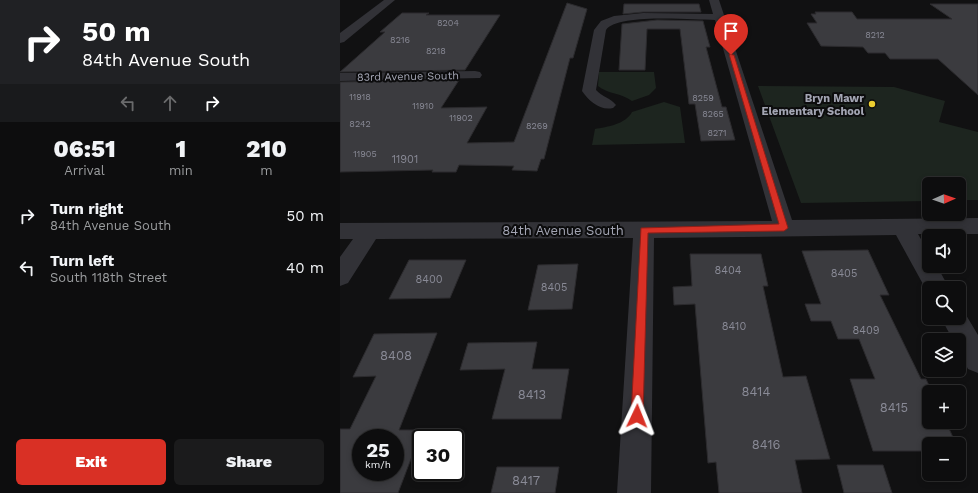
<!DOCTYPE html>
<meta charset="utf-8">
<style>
:root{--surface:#0d0d0e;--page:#1b1b1c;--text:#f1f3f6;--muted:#9a9c9e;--line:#2d2d2e;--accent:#d93025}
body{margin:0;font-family:"Work Sans",sans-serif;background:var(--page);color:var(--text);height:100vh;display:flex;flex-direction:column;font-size:15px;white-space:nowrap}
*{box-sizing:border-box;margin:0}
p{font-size:13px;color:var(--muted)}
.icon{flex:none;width:22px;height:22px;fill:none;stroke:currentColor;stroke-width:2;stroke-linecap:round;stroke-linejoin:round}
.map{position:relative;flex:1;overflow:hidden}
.side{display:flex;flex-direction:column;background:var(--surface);width:340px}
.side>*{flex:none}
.hud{background:#202124;color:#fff;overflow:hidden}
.needle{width:26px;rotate:88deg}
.controls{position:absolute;left:582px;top:177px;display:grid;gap:8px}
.controls a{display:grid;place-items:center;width:44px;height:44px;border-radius:6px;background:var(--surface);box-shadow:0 2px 6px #0003,0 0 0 1px var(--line);font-size:20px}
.speed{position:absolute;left:12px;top:429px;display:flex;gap:8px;font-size:20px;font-weight:700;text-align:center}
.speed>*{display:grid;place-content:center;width:52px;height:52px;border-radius:50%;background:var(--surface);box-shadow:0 2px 6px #0003,0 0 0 1px var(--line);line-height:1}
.speed small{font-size:10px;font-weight:400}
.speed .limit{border:2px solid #111;border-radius:6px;background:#fff;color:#111}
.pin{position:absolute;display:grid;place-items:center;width:34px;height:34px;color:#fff;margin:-41px -17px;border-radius:50% 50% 50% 0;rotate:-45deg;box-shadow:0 0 4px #0007}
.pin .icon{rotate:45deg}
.me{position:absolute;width:44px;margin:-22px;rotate:2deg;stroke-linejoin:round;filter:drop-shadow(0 0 3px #0008)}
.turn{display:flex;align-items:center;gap:14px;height:84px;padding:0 16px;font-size:18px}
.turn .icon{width:52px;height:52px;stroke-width:2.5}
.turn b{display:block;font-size:28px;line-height:34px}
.lanes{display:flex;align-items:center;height:38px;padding:0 16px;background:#0003;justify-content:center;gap:20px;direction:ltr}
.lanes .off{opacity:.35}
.eta{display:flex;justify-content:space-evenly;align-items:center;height:68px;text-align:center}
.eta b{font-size:24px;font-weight:800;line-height:28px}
.action{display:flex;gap:8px;margin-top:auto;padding:8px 16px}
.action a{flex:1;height:46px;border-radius:6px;background:var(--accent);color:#fff;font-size:16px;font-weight:800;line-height:46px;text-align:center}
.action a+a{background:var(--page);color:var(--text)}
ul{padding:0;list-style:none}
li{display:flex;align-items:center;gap:12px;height:52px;padding:0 16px}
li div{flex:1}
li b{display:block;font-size:15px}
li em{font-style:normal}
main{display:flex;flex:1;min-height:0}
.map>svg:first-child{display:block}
.green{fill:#1d251f}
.building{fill:#3b3b3f;stroke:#2c2b2e;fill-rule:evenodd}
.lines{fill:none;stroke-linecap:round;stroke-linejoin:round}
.minor{fill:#323237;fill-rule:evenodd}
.route{fill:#d93025;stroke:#8d1f18}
.poi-dot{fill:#ebce30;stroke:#0c0c0d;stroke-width:1.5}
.labels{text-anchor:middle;stroke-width:4;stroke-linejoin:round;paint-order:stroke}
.far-number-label{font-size:9px;fill:#898a96}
.far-street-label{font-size:11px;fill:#a3a5b3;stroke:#0c0c0d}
.far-poi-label{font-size:11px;font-weight:bold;fill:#a3a5b3;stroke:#0c0c0d;text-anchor:end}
.number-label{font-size:11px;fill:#898a96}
.street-label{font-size:13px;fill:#a3a5b3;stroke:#0c0c0d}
.near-number-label{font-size:13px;fill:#898a96}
</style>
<main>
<section class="side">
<div class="hud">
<div class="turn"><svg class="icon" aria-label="right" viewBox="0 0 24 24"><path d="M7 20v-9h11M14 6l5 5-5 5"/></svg><div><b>50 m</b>84th Avenue South</div></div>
<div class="lanes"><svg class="icon off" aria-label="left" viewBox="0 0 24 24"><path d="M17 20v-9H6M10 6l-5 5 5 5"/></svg><svg class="icon off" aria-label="ahead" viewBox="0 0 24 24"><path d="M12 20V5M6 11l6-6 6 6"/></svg><svg class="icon" aria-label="right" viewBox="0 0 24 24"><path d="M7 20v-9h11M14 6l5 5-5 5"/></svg></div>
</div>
<div class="eta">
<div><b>06:51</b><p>Arrival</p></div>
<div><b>1</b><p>min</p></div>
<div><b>210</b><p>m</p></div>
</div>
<ul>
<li><svg class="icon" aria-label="right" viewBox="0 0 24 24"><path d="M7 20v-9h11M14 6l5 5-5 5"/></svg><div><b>Turn right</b><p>84th Avenue South</p></div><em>50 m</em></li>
<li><svg class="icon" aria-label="left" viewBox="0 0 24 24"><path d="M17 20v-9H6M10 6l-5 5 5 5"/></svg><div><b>Turn left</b><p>South 118th Street</p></div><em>40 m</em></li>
</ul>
<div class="action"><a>Exit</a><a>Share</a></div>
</section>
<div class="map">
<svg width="638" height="493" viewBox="0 0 638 493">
<rect width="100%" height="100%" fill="#111112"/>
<path class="green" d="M259,72h55l2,16 -7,7 -17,6c-10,-8 -25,-7 -34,-15z
M418,86l136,1 51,14 -6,21 39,10v68h-19v-16h-30v17l-128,2z
M324,102l16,5 5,36 -93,2 3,-16c12,-2 31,-5 37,-17z"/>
<path class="building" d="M227,3l20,6 -14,49h-3l-26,101h-3l-4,12 -25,-1 2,-4 -55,-1 -3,7h-24l1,-2 -93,2v-90l119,-2 -18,28 46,-1 -20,36 47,-1z
M284,4h75l2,8h-58l-20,2z
M590,4h48v91l-40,-36h-48l-5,-6h-17l-5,-6 -42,-1 -14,-23h10l-6,-9h5l-1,-2h37l5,7h95z
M62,13h27l-3,2h74l-35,55 -125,2 45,-40h-5z
M317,20l46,1 7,26h-4l16,60h4l9,33 -34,1 -6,-37h-6l-9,-75h-33l-2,41h-26l3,-46z
M528,250l21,45h-9l41,84h5l6,13h-3v30h17l10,22h-27v7h-56l-23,-72h25l-16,-40h-21l-7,-18h-20l-6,-17h16l-19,-53z
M350,254h71l7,32h-5l20,91 23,-1 24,83 -35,1 7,33h-83l-3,-31 -8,1 -13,-159 -21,1 -1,-18 19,-1z
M69,260h57l-16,38 -61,1z
M238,264l-6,45 -44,1 10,-45z
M97,333l-38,97h23l-24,63h-58v-64h10l26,-53 -23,1 21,-43zM21,438h34v34h-34z
M197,342l-5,27h37l-8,50h-69l13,-50 -45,1 8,-27z
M497,465h46l9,28h-48z
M157,467h62l-4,26h-64z"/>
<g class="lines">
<path class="minor" d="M44,0h11l-51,42 -4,1v-10z
M369,0h10l73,220 186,-2v16h-60l11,19v13h8l12,22h-20v7l-33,-60 -242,3 -3,255h-34l16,-255 -257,1 -28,44 -8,3v-29l13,-18h-13v-16l432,-2 -57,-201c-21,0 -98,-7 -109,10l-10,60c6,7 15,8 20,15l-3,3c-13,3 -24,-7 -31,-17l12,-61 7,-9 13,-5 29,-3 70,1z
M135,71l5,1 2,3 -2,3 -140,3v-8z
M619,309l4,1 15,25v38l-10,-4 -9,-17v-12h-6l-12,-22h18z"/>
</g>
<path class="route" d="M389,54l5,1 54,173 -4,3 -136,2 -5,183 -2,4 -4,2 -5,-2 -1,-4 10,-188 138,-4z"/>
<circle class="poi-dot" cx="532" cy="104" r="4"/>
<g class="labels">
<g class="far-number-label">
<text x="108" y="26">8204</text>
<text x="535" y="38">8212</text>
<text x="60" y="43">8216</text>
<text x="96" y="54">8218</text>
<text x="20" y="100">11918</text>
<text x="363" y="101">8259</text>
<text x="83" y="109">11910</text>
<text x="373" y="117">8265</text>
<text x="121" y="121">11902</text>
<text x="20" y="127">8242</text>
<text x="197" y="129">8269</text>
<text x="377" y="136">8271</text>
<text x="25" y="157">11905</text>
</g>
<g class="far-street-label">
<text transform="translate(68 76) rotate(-1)" y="4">83rd Avenue South</text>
</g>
<g class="far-poi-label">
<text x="524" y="102">Bryn Mawr<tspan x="524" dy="13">Elementary School</tspan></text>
</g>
<g class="number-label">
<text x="65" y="163">11901</text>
<text x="388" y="274">8404</text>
<text x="504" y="277">8405</text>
<text x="89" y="283">8400</text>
<text x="214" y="291">8405</text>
<text x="394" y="330">8410</text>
<text x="526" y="334">8409</text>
</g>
<g class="street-label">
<text x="223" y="235">84th Avenue South</text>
</g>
<g class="near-number-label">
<text x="56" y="360">8408</text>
<text x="416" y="396">8414</text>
<text x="192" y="399">8413</text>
<text x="554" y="412">8415</text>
<text x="426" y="449">8416</text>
<text x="186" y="485">8417</text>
</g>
</g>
</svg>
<div class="controls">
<a><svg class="needle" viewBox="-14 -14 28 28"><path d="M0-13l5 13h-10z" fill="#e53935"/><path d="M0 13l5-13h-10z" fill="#9a9c9e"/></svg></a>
<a><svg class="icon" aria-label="sound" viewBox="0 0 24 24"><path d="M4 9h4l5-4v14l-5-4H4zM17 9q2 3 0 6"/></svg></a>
<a><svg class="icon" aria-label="search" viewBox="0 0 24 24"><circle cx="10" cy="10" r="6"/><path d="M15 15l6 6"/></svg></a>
<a><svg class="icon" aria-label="layers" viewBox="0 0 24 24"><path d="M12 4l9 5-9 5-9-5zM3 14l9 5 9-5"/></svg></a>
<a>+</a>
<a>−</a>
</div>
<div class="speed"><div>25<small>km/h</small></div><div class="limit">30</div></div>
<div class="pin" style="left:391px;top:55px;background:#d93025"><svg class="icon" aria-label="arrive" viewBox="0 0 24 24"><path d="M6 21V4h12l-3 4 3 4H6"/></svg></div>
<svg class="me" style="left:297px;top:416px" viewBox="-20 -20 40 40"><path d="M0-17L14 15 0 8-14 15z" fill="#d93025" stroke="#fff" stroke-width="4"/></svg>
</div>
</main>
